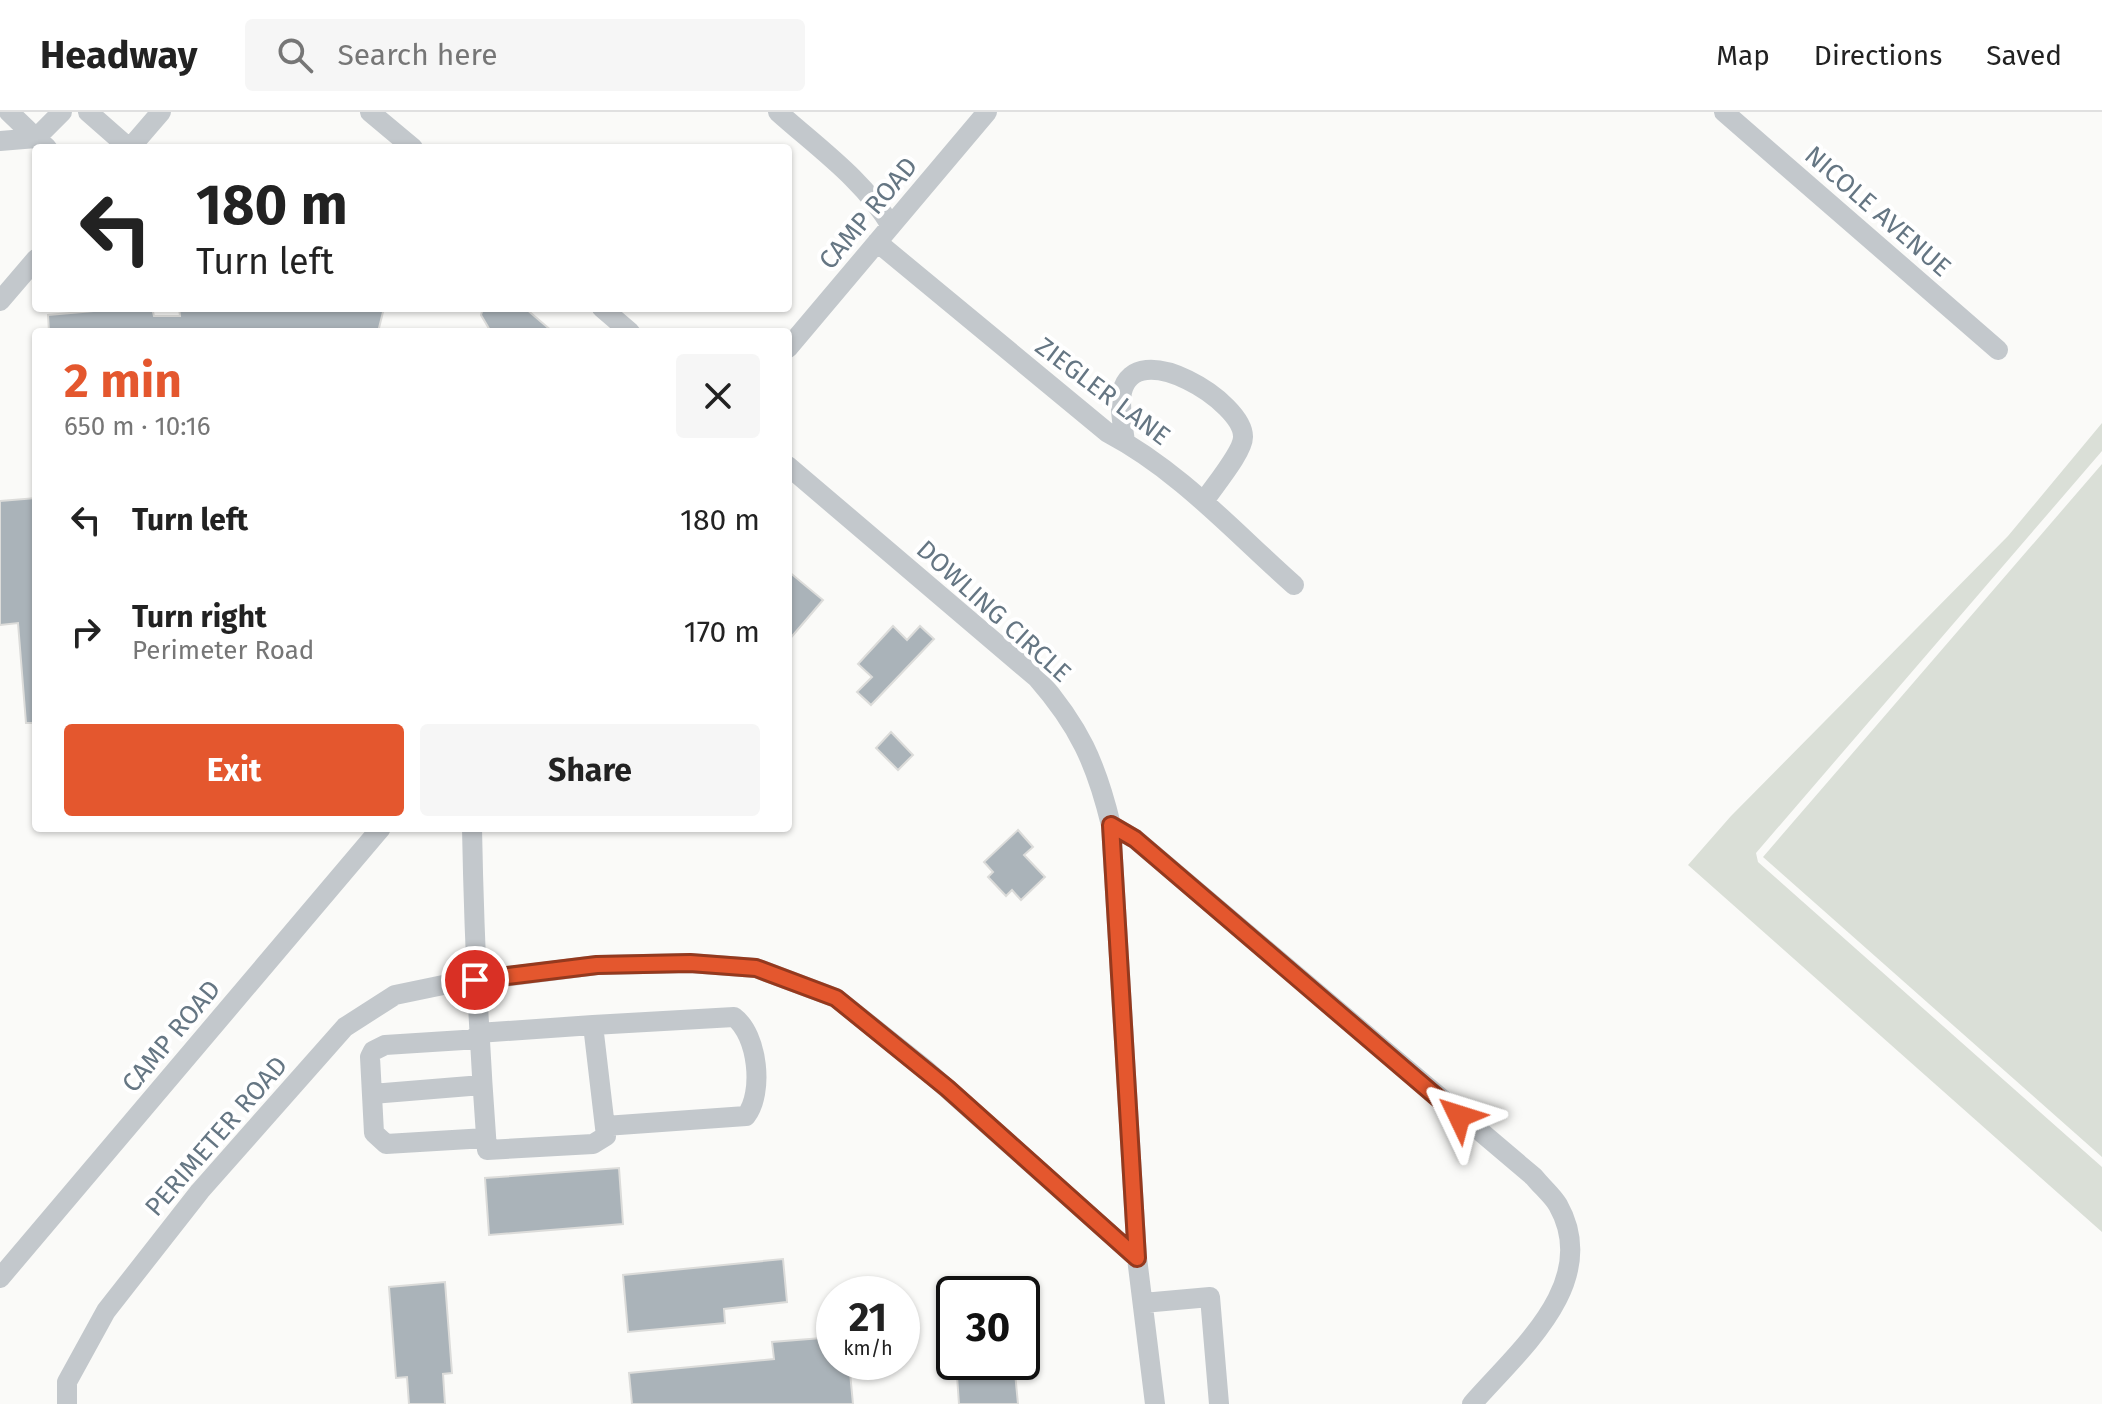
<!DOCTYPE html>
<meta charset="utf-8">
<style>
:root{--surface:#fff;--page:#f6f6f6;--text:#222;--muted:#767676;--line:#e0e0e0;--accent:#e4572e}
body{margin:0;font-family:"Fira Sans",sans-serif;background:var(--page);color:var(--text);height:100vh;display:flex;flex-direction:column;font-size:30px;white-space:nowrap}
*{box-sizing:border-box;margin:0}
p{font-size:26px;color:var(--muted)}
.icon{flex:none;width:44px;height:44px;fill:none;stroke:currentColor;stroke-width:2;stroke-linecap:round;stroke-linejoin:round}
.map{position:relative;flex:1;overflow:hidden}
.drawer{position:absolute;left:32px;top:216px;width:760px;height:504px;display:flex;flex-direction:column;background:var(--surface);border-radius:8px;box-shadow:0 2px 6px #0004}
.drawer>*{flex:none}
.hud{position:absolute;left:32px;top:32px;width:760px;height:168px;border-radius:8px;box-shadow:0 2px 6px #0004;background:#fff;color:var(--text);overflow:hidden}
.speed{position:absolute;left:816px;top:1164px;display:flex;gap:16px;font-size:40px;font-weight:700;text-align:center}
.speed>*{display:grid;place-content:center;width:104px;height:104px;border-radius:50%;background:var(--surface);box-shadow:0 2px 6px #0004;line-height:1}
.speed small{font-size:20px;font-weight:400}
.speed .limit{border:4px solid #111;border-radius:12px;background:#fff;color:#111}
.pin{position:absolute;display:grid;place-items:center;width:68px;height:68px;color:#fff;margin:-34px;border:4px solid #fff;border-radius:50%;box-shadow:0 2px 8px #0007}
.me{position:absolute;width:88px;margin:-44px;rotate:311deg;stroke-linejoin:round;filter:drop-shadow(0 0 6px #0008)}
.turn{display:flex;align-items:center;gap:28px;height:168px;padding:0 32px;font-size:36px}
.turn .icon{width:104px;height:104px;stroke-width:2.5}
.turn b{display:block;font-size:56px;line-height:68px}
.round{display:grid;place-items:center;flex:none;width:84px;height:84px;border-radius:8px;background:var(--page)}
.overview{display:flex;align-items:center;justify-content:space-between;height:136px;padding:0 32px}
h1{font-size:48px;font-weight:700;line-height:60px;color:var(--accent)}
.primary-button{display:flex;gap:16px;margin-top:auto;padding:16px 32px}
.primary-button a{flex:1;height:92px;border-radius:8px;background:var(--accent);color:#fff;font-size:32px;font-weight:700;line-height:92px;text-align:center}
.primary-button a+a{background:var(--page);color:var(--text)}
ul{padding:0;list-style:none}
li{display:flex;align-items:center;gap:24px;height:112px;padding:0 32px}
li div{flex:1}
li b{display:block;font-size:30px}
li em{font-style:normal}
header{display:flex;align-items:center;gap:48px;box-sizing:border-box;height:112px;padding:0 40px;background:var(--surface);border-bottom:2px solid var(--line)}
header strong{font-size:38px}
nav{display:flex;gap:44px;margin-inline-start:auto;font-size:28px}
.search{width:560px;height:72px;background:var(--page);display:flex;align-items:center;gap:20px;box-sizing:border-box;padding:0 28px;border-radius:8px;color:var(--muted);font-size:30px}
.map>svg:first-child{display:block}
.green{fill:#dadfd7}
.building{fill:#aab3b9;stroke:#dcdcda;stroke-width:2}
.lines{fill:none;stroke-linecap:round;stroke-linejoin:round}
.minor{stroke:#c3c8cc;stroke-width:20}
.route-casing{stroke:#94391e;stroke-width:20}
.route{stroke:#e4572e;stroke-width:14}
.labels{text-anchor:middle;stroke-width:8;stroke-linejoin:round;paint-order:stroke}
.street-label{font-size:26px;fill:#657683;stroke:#fff}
</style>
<header>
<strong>Headway</strong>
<div class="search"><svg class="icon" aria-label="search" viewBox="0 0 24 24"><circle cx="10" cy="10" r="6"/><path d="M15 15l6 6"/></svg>Search here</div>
<nav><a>Map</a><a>Directions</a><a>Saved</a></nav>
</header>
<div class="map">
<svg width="2102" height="1292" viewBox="0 0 2102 1292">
<rect width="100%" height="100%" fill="#fafaf8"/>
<path class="green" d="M2102,311v28l-346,402 2,9 344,305v65l-414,-367 43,-49 277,-280z
M2102,352v693l-339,-300z"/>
<path class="building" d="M128,196h24l2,8h26l-1,-8h205l-6,24h-329l-1,-17z
M483,196h42l28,24h-62l-10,-17z
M36,386v225h-10l-8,-100 -18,2v-124z
M788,459l35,29 -35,41z
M893,514l14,14 13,-14 14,13 -63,66 -14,-13 15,-15 -14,-13z
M891,620l22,23 -15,15 -22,-22z
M1018,718l15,17 -9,8 21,22 -24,23 -9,-10 -6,6 -18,-19 5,-5 -9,-10z
M619,1056l4,56 -134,11 -4,-57z
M783,1147l4,43 -63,7 1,14 -97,9 -5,-57z
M445,1170l7,91 -9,1 2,30h-36l-2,-27 -11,1 -7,-91z
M834,1225v25h15l4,42h-221l-3,-31 145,-14 -2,-17z
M956,1250h58l4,42h-59z"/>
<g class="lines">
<path class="minor" d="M9,0l27,26 26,-26
M88,0l41,36
M370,0l43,36
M778,0c39,35 86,68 113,114
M1724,0l274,238
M0,29l36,-3 11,10
M130,36l31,-36
M877,130l231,191c72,38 126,99 186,152
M0,189l36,-42
M602,196l28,24
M788,236l199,-236
M1125,330c-2,-16 -6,-34 -3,-50 13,-57 122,10 121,45 0,15 -29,49 -38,63
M788,354l249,212c42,48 59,85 74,147l24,14 399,338c7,9 18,18 24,28 44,78 -40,146 -86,199
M1111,713l26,433 18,146
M472,716c2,108 7,214 15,322l106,-6 13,-8 -13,-111 -115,8
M593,913l141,-8c24,18 30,76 12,99l-141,10
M479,927l-94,6 -12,6 -3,6 4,76 12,11 100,-6
M372,982l110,-9
M0,1166l381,-450
M1143,1191l67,-6 9,107
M67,1292v-22l39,-71 94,-120 145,-164 50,-32 53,-11 149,-19 93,-2 66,5 80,30 88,70 213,190"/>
</g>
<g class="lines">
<g class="route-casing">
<path id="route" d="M475,868l122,-15 93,-2 66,5 80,30 111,90 190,170 -26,-433 24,14 324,277"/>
</g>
<use href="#route" class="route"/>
</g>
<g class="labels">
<g class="street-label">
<text transform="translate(1878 99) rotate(41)" y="9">NICOLE AVENUE</text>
<text transform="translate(868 101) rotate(-50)" y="9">CAMP ROAD</text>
<text transform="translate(1103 279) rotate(37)" y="9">ZIEGLER LANE</text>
<text transform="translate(994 499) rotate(42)" y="9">DOWLING CIRCLE</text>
<text transform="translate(171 924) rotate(-50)" y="9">CAMP ROAD</text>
<text transform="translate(216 1024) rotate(-49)" y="9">PERIMETER ROAD</text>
</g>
</g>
</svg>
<div class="speed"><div>21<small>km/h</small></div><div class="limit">30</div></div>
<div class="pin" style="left:475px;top:868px;background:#d93025"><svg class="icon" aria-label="arrive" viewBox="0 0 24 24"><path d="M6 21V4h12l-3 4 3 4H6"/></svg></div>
<svg class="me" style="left:1459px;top:1004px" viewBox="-20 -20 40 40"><path d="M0-17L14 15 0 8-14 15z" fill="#e4572e" stroke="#fff" stroke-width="4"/></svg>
<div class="hud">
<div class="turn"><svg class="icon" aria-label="left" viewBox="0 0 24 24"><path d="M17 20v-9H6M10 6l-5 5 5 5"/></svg><div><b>180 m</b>Turn left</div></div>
</div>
<section class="drawer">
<div class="overview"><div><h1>2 min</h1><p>650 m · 10:16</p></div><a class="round"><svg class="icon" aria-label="close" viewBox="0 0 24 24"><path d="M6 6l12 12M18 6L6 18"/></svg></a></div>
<ul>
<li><svg class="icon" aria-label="left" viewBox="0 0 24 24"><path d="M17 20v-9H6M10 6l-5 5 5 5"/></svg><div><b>Turn left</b></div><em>180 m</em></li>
<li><svg class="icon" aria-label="right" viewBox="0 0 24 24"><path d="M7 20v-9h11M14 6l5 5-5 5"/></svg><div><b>Turn right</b><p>Perimeter Road</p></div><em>170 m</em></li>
</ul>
<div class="primary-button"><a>Exit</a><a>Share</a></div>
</section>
</div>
